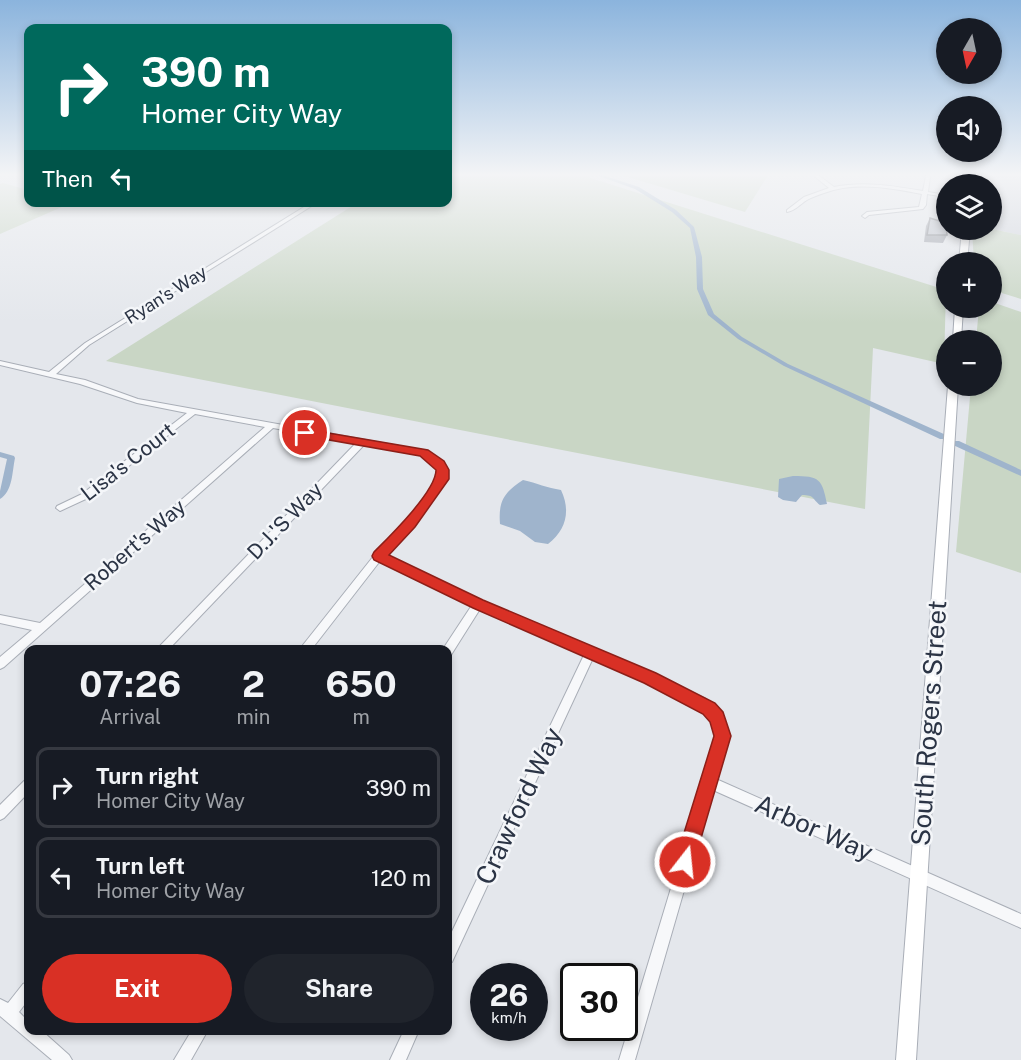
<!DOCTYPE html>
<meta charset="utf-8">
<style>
:root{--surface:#171b24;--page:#20242c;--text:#f1f3f6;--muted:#9ea1a6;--line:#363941;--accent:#d93025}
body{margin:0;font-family:"Public Sans",sans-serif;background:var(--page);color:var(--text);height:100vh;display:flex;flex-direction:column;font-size:22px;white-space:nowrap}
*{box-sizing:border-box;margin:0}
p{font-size:20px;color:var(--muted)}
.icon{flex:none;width:33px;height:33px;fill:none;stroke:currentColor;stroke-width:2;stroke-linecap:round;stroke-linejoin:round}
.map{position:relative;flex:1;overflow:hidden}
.details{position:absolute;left:24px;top:645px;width:428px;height:390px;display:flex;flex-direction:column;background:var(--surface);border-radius:12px;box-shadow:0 3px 9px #0003}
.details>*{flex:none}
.banner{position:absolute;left:24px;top:24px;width:428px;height:183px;border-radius:12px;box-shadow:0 3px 9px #0003;background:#00695c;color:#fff;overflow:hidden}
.needle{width:39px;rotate:189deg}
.fabs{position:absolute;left:936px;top:18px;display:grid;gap:12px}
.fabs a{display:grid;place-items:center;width:66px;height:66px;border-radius:50%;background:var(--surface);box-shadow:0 3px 9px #0003;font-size:30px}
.speed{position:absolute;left:470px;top:963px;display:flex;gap:12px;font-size:30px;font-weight:700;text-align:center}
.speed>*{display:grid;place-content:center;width:78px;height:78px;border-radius:50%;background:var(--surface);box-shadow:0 3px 9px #0003;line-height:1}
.speed small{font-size:15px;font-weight:400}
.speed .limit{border:3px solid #111;border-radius:9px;background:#fff;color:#111}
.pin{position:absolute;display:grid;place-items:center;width:51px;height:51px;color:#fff;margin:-26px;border:3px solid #fff;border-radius:50%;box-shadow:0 2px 6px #0007}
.me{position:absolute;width:66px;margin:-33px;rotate:16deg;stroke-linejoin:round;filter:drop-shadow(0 0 4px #0008)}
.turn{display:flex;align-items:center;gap:21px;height:126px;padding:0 18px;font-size:27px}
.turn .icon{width:78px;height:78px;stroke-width:2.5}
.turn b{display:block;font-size:42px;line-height:51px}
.then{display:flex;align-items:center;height:57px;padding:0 18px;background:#0003;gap:12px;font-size:22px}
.eta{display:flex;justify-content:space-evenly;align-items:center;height:102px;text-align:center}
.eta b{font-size:36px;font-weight:700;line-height:42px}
.action{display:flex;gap:12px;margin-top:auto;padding:12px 18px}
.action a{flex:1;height:69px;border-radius:36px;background:var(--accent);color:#fff;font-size:24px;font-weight:700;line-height:69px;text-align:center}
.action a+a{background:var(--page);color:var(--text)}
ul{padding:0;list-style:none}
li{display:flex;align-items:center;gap:18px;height:81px;margin:0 12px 9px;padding:0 6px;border:3px solid var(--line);border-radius:12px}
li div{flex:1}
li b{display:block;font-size:22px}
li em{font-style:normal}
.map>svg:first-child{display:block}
.built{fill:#d2d6de}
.green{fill:#c9d6c5}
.water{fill:#9fb4cc}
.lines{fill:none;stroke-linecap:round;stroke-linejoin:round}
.canal{fill:#9fb4cc;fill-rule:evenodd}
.street-casing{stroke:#a9aeb7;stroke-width:2}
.secondary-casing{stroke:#a9aeb7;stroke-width:2}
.street{fill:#f7f8fa;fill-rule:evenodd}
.secondary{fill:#fff;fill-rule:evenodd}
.wall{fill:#a1a5ae}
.building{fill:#bbc0ca;stroke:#83868d;stroke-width:1.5}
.route{fill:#d93025;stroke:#8d1f18;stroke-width:1.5}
.labels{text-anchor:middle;stroke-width:5;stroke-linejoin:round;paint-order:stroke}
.far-street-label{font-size:18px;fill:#2b3445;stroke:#f4f6f9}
.street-label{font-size:21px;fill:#2b3445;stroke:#f4f6f9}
.near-street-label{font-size:26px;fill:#2b3445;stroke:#f4f6f9}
</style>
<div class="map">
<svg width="1021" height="1060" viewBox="0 0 1021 1060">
<rect width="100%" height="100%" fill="#e4e7ec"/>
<path class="built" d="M975,175h46v60l-29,-6v-45h-18z"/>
<path class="green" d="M447,175h134l365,115 -2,74 -71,-16 -8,161 -759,-148 251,-158 90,-1z
M621,175h147l-23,37z
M3,183l25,7v12l43,1 -71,31v-50z
M992,229l29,6v64l-29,-9v-28h-18l-2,-32z
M992,302l29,10v261l-65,-21 15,-166h21v-46h-16l3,-32h13z"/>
<path class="water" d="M793,476c27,0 29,3 34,28l-7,1c-8,-6 -5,-10 -18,-10l-6,7 -13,-2 -5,-3 1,-18z
M523,480c14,3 24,8 38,10 10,21 5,40 -13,54l-13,-2 -15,-11 -20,-7c-2,-24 5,-32 23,-44z"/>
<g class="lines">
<path class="canal" d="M596,175h6l37,12 37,23 18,17 8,30 1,32 11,25 28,23 46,27 158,71 1,2 -1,2h-6l-156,-73 -46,-27 -30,-24 -11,-26 -1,-32 -6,-29 -18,-16 -37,-23z
M953,441h6l62,29v6l-68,-31 -1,-2z
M0,452l14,4 1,2c-3,14 -2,33 -15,41v-8l7,-32 -7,-2z"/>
<g class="street-casing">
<path id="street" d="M813,175h5l16,12c29,-6 60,-1 89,4l3,-15 3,-1 1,1 -2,16 18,3v2l-19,-3 -1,11 -3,4 -54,6 -4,3 -3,-2 5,-4 52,-5 3,-13c-31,-6 -67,-13 -98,-1 -6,2 -12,4 -17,7 -7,4 -12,11 -20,12v-2l17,-13 25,-9z
M312,202h6l-229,143 -33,29 29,6 53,19 289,52c12,9 21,12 19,28l-33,46 -27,30 95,46 173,74 52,24 15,15 8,22 -13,43 305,135v14l-308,-138 -78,270h-16l98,-324 -5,-15 -14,-14 -52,-26 -53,-23 -141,304 -5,2v-22l137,-287 -104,-46 -29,46 -4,2v-7l-4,-1 29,-44 -92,-44 -69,89h-12l77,-97 31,-32 31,-42 1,-9 -3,-4 -14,-11 -58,-10 -196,205h-12l200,-207 -83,-15 -269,239 -4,2v-12l32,-27 -32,-7v-8l40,8 225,-196 -70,-13 -107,84 -28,13 -4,-3 1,-2 25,-12 105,-81 -50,-10 -57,-19 -80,-19v-4l49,11 36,-29z
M28,779v14l-24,25 -4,2v-15l24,-24z
M28,982v18l-9,12 9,9v9h13l28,25 3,5h-20l-52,-44v-17l8,4 15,-19z
M192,1030h16l-17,30h-17z
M404,1030h15l-13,30h-16z"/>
</g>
<g class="secondary-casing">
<path id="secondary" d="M962,230h8l-3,32h-8z
M955,308h8l-2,32h-8z
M948,386h10l-42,674h-20z"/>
</g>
<use href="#street" class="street"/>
<use href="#secondary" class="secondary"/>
</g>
<path class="wall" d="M930,218l17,17 -4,8 -19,-1 2,-16z"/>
<path class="building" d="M930,218l16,5 1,12h-20z"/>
<linearGradient id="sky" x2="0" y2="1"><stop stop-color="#8bb4dd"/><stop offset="0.54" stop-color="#f3f4f6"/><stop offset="1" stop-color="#f3f4f6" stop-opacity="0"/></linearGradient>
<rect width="1021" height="323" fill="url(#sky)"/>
<path class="route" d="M305,429l123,21 16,11 5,9v9l-34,48 -26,28 94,45 173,73 59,30 8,9 8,24 -39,133 -7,2 -7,-2 -3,-7 39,-126 -4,-14 -7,-8 -59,-31 -171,-75 -99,-48 -2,-4 2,-4c16,-16 62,-61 62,-82l-16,-14 -119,-21v-5z"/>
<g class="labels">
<g class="far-street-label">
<text transform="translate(166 295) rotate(-32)" y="6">Ryan's Way</text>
</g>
<g class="street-label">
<text transform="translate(128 462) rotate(-38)" y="7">Lisa's Court</text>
<text transform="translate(285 521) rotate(-46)" y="7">D.J.'S Way</text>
<text transform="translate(135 545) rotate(-41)" y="7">Robert's Way</text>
</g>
<g class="near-street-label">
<text transform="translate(929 723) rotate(-86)" y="9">South Rogers Street</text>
<text transform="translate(519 806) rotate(-65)" y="9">Crawford Way</text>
<text transform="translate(814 828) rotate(24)" y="9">Arbor Way</text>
</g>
</g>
</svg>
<div class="fabs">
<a><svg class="needle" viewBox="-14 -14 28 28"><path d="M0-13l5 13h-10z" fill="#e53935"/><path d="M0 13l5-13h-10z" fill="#9ea1a6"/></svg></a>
<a><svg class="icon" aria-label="sound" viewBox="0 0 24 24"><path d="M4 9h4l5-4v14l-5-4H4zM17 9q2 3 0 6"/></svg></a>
<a><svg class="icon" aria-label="layers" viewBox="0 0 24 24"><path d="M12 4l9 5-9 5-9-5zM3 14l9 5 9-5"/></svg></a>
<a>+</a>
<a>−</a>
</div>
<div class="speed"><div>26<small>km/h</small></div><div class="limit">30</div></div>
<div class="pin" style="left:305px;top:433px;background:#d93025"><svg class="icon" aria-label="arrive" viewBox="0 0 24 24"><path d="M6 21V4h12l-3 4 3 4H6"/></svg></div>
<svg class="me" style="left:685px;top:862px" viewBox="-20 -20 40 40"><circle r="17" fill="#d93025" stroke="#fff" stroke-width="3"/><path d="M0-11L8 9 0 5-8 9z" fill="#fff"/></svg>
<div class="banner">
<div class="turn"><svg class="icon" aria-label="right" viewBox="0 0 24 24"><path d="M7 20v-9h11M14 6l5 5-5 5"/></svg><div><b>390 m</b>Homer City Way</div></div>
<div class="then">Then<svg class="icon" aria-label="left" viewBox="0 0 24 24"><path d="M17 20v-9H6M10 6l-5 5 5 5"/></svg></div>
</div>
<section class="details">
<div class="eta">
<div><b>07:26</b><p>Arrival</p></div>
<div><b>2</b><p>min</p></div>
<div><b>650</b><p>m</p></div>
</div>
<ul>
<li><svg class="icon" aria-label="right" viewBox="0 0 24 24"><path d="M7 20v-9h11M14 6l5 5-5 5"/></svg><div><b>Turn right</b><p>Homer City Way</p></div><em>390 m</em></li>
<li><svg class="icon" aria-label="left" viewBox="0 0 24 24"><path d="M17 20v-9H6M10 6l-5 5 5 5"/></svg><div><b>Turn left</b><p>Homer City Way</p></div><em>120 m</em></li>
</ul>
<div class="action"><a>Exit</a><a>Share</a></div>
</section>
</div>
